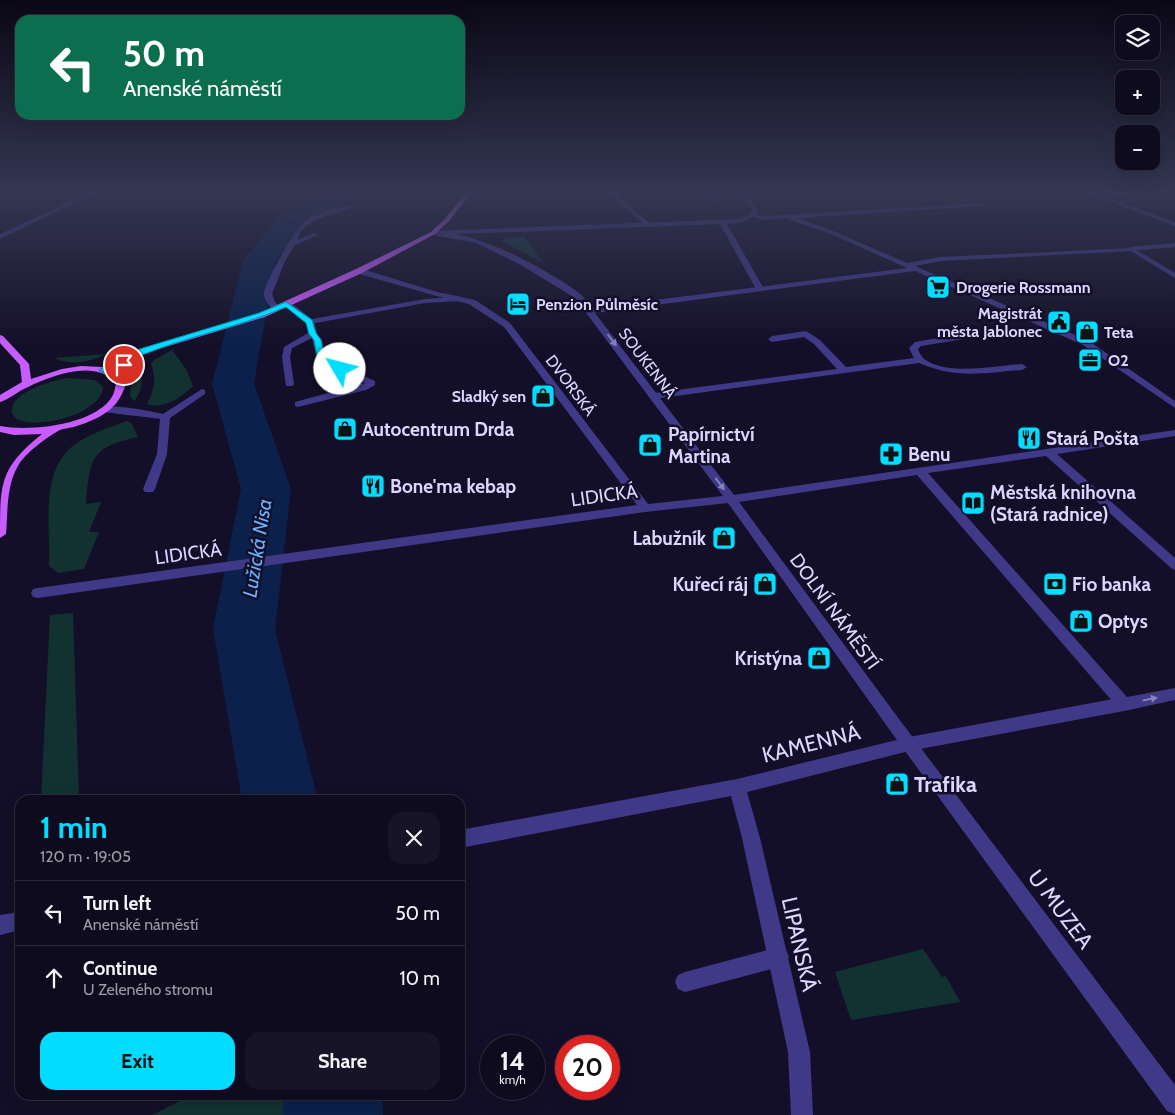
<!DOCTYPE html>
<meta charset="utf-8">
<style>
:root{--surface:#0f0b1e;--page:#181427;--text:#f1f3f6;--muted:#9b9ba4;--line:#2f2b3c;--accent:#02ddff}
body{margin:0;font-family:Cabin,sans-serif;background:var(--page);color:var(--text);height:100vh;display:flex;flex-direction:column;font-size:19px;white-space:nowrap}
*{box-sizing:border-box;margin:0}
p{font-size:16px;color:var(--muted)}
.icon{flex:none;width:28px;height:28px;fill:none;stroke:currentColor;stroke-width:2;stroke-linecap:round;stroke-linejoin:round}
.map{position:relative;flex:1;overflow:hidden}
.side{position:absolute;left:15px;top:795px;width:450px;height:305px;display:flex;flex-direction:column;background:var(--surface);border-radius:15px;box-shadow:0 5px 20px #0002,0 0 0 1px var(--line)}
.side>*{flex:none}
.banner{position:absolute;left:15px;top:15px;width:450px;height:105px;border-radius:15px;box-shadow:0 5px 20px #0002,0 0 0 1px var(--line);background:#0b6e4f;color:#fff;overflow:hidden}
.buttons{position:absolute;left:1115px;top:15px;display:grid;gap:10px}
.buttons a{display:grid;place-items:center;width:45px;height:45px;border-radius:10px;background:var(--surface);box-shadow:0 5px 20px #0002,0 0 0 1px var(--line);font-size:25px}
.speed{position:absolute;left:480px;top:1035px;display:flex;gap:10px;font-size:25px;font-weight:700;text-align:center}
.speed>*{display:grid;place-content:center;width:65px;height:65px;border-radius:50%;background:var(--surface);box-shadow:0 5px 20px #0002,0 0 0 1px var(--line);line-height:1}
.speed small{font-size:12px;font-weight:400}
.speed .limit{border:8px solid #d22;background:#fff;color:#111}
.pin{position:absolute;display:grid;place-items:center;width:42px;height:42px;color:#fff;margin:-21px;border:2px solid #fff;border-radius:50%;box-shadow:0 1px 5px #0007}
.me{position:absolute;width:55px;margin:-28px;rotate:307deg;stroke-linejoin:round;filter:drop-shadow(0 0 4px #0008)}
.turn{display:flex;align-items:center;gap:18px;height:105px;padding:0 25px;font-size:22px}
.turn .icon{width:65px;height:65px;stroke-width:2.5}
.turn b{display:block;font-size:35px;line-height:42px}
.round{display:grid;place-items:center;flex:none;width:52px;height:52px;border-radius:15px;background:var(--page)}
.summary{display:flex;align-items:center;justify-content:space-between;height:85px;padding:0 25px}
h1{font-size:30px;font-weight:800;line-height:38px;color:var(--accent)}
.cta{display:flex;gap:10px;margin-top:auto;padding:10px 25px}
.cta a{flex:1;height:58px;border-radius:15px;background:var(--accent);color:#111;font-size:20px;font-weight:800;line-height:58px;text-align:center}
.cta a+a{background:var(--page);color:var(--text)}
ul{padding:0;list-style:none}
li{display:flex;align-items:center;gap:15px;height:65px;padding:0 25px;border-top:1px solid var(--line)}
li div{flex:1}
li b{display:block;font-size:19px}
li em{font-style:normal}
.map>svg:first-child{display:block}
.green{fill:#123232}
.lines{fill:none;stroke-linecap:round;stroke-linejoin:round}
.river{fill:#0b214b;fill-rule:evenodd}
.service{fill:#3f3988;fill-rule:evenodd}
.pedestrian{fill:#3f3988;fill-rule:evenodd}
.minor{fill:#3f3988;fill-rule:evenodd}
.primary{fill:#c85dff;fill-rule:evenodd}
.oneway{fill:#8680be}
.route{fill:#02ddff;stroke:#0190a6;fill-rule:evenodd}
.labels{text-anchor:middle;stroke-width:5;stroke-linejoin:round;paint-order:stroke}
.far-poi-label{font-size:16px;font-weight:bold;fill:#dcd6ff;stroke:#140f28;text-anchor:start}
.far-street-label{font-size:16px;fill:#dcd6ff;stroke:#140f28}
.poi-label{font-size:19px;font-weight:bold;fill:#dcd6ff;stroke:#140f28;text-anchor:start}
.street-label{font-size:19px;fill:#dcd6ff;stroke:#140f28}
.water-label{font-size:20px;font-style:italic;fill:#64b2ff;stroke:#140f28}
.near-street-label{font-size:22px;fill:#dcd6ff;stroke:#140f28}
.near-poi-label{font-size:22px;font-weight:bold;fill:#dcd6ff;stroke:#140f28;text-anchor:start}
</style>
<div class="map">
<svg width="1175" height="1115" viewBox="0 0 1175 1115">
<rect width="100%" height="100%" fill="#140f28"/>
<path class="green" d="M525,237l18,26 -41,-22 4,-3z
M172,350l14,19 7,17c-12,11 -29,24 -46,18 7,-15 10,-25 4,-40l3,-4z
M106,354c-16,8 -35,12 -52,4z
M139,366c5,12 3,26 -5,35l-4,-5c1,-13 1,-20 9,-30z
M67,378l28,2 8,7c-1,27 -66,43 -86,32 -4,-3 -6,-6 -5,-10 2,-18 40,-28 55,-31z
M127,421l5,3 6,13c-48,10 -48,22 -52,67l15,-2 -12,30h10l-15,37 -26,4 -9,-7c2,-38 -10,-94 25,-121 15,-11 36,-18 53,-24z
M73,613l6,187h-38l9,-185z
M923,949l19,28 4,-1 14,26 -109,18 -16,-48z
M192,1095h109v20h-149z"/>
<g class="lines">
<path class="river" d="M325,191h32l-3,6 -55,32 -24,33 -21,122 37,105 -16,140 43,171h-76l-29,-171 28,-140 -29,-105 31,-123 36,-44z
M283,1095h100v20h-100z"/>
<path class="service" d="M610,191h6l8,11 28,23v2h-4l-28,-23z
M665,191h32l-3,2h-26z
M709,191h6l4,10h-4z
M350,205l2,1v2c-17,6 -50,11 -55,32l18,-7 3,2 -23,10 -10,16 -13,33 3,8 6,7 -7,2c-4,-5 -10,-10 -10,-17 0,-10 31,-65 39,-71 13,-10 31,-14 47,-18z
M1129,248h4l42,25v5l-46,-28z
M307,320l7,2 3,12 5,6 2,14 8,8 43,19v4l-9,5 -68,17 -3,-1v-4l70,-19 -39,-17 -10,-11 -4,-17 -20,10 -2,9 4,27 -2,2h-6l-4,-29 2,-10 24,-14z
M806,331l14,9 26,27 68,-9 -5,-10 6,-6 52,-9 4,3 -1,2 -49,8 -3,3c1,3 3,7 6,10 23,17 71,7 98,5l5,3 -5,3c-39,3 -66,9 -103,-7l-265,36 -5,-3 5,-3 183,-24 -23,-25 -10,-7 -32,5 -4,-3 4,-3z
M779,947l7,3 3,7 -3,7 -7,3 -94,25 -7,-3 -3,-7 3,-7 7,-3z"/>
<path class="pedestrian" d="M985,203l-2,3 -186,12 36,13 74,32 34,-6 192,-9v2l-2,1 -190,10 -26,5 174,75 86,60v7l-92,-63 -168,-74 -320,42 139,182 441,-65v6l-118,18 118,104v12l-4,-2 -125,-112 -118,17 199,224 48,-9v12l-51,11 -5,-2 -202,-234 -178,27 160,217 276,366v29l-8,-3 -278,-382 -161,-226 -83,9 -607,86 -5,-1 -2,-4 2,-4 5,-1 599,-83 -133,-178 -35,-23 -29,-7 -1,-2 4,-2 32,7 35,23 138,181 75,-8 -148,-198 -54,-33 -45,-22 -43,-8 -2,-1v-2c40,-4 116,37 148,61 5,4 9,10 13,15l315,-40 -78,-35 -44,-15 -20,2 -14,-4v-2l14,2z"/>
<path class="minor" d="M93,191h7l-100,48v-5z
M445,191h26l1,1 -3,2z
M740,191h6l12,18 -2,6 -13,7 -16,2 37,65 -4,2 -4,-2 -36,-65 -287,11 -3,-2 3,-2 307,-12 10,-5 2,-5z
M1081,191h8l86,31v4z
M1101,191h34l-3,2 -33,1z
M1175,243v4l-44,4 -4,-2 4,-2z
M356,269h6l85,26 -7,2 -84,-24z
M457,297l4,2 -1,2 -35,2 -115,21 -27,-20 7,-2 22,17 113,-20z
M202,389l3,1v4l-35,24 -3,36 -12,35 -2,3h-8l-2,-3 14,-35 3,-35c-10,-2 -58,-6 -62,-9 10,-8 51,1 65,4z
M1124,697l5,2 3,5 -3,5 -5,2 -215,40 -162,41 13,46 50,214 3,63h-22l-3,-63 -46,-214 -11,-42 -271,52v-18l277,-51 172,-42z
M20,912v18l-20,5v-20z"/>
<path class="primary" d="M467,191h6l-24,30 -14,13 -73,39 -97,44 -120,36 -34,17 5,1 10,12c-7,26 -25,35 -49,43 -6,2 -14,2 -19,5 -12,7 -34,23 -40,35 -12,20 -10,46 -12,68l-6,4c0,-56 0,-70 42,-104l-28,1 -14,-3v-6c29,6 98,-1 113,-31 2,-4 2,-8 3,-12 -21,-24 -63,-8 -88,4 -10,4 -18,12 -28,15v-7l22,-13 -2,-17 -20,-22v-8l3,1 26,28 2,15 31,-10 19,-3 21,1 37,-18 120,-36 97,-44 75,-37 14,-13z"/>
</g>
<defs><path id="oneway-solid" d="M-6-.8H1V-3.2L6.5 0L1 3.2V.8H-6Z" transform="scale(1.25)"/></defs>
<g class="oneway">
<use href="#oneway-solid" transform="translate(612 340) rotate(53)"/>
<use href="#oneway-solid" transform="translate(720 484) rotate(54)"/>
<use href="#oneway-solid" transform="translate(1150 699) rotate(-11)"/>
</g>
<linearGradient id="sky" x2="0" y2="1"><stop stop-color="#0b0816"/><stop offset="0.55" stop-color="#343753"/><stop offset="1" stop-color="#343753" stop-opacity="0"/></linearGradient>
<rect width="1175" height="347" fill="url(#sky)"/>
<path class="route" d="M286,302l26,18 4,13 5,7 3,14 8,8 11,5v4h-6l-11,-6 -9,-9 -3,-16 -5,-6 -3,-11 -20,-16c-53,23 -111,31 -162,56l4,2 -9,12h-6l-14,-7 41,-21 119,-36zM120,365l-6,7 -4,-2z"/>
<defs>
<g id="supermarket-square" transform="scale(1.25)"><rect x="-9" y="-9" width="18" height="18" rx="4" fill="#02ddff" stroke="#140f28"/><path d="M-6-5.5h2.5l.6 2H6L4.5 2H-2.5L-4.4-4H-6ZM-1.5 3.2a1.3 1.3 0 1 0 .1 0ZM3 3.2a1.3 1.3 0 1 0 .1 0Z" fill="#111"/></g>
<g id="hotel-square" transform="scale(1.25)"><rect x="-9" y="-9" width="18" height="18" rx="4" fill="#02ddff" stroke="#140f28"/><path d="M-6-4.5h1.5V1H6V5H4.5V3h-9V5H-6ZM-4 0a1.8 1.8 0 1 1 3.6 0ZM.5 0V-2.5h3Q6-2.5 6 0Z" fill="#111"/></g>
<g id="civic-square" transform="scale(1.25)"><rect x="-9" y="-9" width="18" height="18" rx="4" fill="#02ddff" stroke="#140f28"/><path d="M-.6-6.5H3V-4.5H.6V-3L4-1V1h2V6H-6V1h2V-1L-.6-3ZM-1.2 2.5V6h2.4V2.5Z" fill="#111"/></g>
<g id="shop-square" transform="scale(1.25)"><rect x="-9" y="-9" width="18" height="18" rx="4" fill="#02ddff" stroke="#140f28"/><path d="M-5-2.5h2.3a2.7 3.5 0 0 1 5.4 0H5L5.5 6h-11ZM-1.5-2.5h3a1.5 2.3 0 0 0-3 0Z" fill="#111"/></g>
<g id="office-square" transform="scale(1.25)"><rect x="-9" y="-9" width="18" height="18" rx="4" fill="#02ddff" stroke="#140f28"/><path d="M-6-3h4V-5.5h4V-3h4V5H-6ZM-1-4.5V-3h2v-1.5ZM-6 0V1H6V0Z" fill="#111"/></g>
<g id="restaurant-square" transform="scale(1.25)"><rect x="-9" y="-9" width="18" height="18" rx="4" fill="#02ddff" stroke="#140f28"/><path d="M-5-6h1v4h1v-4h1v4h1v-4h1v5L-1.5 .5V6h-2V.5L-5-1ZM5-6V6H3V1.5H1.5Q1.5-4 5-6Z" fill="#111"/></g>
<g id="pharmacy-square" transform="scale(1.25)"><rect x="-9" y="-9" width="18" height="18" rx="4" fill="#02ddff" stroke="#140f28"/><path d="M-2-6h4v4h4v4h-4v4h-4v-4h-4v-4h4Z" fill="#111"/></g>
<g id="library-square" transform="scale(1.25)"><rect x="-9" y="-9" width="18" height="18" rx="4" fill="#02ddff" stroke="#140f28"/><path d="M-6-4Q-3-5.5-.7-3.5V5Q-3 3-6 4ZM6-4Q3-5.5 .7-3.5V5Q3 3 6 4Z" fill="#111"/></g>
<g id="bank-square" transform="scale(1.25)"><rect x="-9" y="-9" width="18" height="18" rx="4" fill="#02ddff" stroke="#140f28"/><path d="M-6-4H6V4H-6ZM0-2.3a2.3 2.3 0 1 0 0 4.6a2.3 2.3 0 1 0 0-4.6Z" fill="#111"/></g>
</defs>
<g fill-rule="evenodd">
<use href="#supermarket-square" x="938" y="287"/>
<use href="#hotel-square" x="518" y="304"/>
<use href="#civic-square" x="1059" y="322"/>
<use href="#shop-square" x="1087" y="332"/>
<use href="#office-square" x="1090" y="360"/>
<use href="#shop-square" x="543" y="396"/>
<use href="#shop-square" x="345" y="429"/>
<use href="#restaurant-square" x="1029" y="438"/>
<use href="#shop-square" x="650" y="445"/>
<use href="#pharmacy-square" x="891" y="454"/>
<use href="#restaurant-square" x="373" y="486"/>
<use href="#library-square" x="973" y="503"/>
<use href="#shop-square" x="724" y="538"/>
<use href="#shop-square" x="765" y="584"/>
<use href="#bank-square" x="1055" y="584"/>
<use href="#shop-square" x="1081" y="621"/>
<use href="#shop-square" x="819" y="658"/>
<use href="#shop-square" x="897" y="784"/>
</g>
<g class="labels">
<g class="far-poi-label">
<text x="956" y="293">Drogerie Rossmann</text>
<text x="536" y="310">Penzion Půlměsíc</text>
<text x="1042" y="319" text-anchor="end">Magistrát<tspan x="1042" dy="18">města Jablonec</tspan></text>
<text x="1104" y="338">Teta</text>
<text x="1108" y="366">O2</text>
<text x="526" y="402" text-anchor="end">Sladký sen</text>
</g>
<g class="far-street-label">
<text transform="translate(648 363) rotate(53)" y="6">SOUKENNÁ</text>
<text transform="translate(571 385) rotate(53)" y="6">DVORSKÁ</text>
</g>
<g class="poi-label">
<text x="362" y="436">Autocentrum Drda</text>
<text x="668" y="441">Papírnictví<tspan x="668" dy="22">Martina</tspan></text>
<text x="1046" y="445">Stará Pošta</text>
<text x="908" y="461">Benu</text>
<text x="390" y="493">Bone'ma kebap</text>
<text x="990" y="499">Městská knihovna<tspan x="990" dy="22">(Stará radnice)</tspan></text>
<text x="706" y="545" text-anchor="end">Labužník</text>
<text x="748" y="591" text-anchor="end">Kuřecí ráj</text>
<text x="1072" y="591">Fio banka</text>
<text x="1098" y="628">Optys</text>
<text x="802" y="665" text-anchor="end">Kristýna</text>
</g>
<g class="street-label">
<text transform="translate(604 495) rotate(-8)" y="7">LIDICKÁ</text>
<text transform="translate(188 553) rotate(-8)" y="7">LIDICKÁ</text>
<text transform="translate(835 611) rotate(54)" y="7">DOLNÍ NÁMĚSTÍ</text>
</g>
<g class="water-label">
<text transform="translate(257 548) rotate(-81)" y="7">Lužická Nisa</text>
</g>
<g class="near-street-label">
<text transform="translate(811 743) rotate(-14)" y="8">KAMENNÁ</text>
<text transform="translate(1061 909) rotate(53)" y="8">U MUZEA</text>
<text transform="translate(800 944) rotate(77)" y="8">LIPANSKÁ</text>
</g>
<g class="near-poi-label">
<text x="914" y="792">Trafika</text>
</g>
</g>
</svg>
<div class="buttons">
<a><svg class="icon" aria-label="layers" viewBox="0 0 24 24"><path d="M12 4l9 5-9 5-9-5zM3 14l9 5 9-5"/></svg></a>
<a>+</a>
<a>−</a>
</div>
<div class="speed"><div>14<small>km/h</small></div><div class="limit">20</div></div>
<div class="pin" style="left:124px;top:365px;background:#d93025"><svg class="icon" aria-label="arrive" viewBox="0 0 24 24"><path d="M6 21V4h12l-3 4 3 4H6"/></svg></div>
<svg class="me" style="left:340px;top:369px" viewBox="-20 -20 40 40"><circle r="19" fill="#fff"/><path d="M0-13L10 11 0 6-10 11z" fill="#02ddff"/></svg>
<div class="banner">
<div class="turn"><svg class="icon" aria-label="left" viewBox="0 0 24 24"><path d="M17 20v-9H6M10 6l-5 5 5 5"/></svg><div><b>50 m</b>Anenské náměstí</div></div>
</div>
<section class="side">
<div class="summary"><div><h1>1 min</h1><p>120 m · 19:05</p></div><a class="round"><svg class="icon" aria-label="close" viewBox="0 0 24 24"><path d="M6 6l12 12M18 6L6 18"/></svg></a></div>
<ul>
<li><svg class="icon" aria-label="left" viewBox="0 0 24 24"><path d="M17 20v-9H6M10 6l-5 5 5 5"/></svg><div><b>Turn left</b><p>Anenské náměstí</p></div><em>50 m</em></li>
<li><svg class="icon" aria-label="ahead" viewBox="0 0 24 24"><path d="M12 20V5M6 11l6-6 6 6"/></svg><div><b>Continue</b><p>U Zeleného stromu</p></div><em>10 m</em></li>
</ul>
<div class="cta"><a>Exit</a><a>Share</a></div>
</section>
</div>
